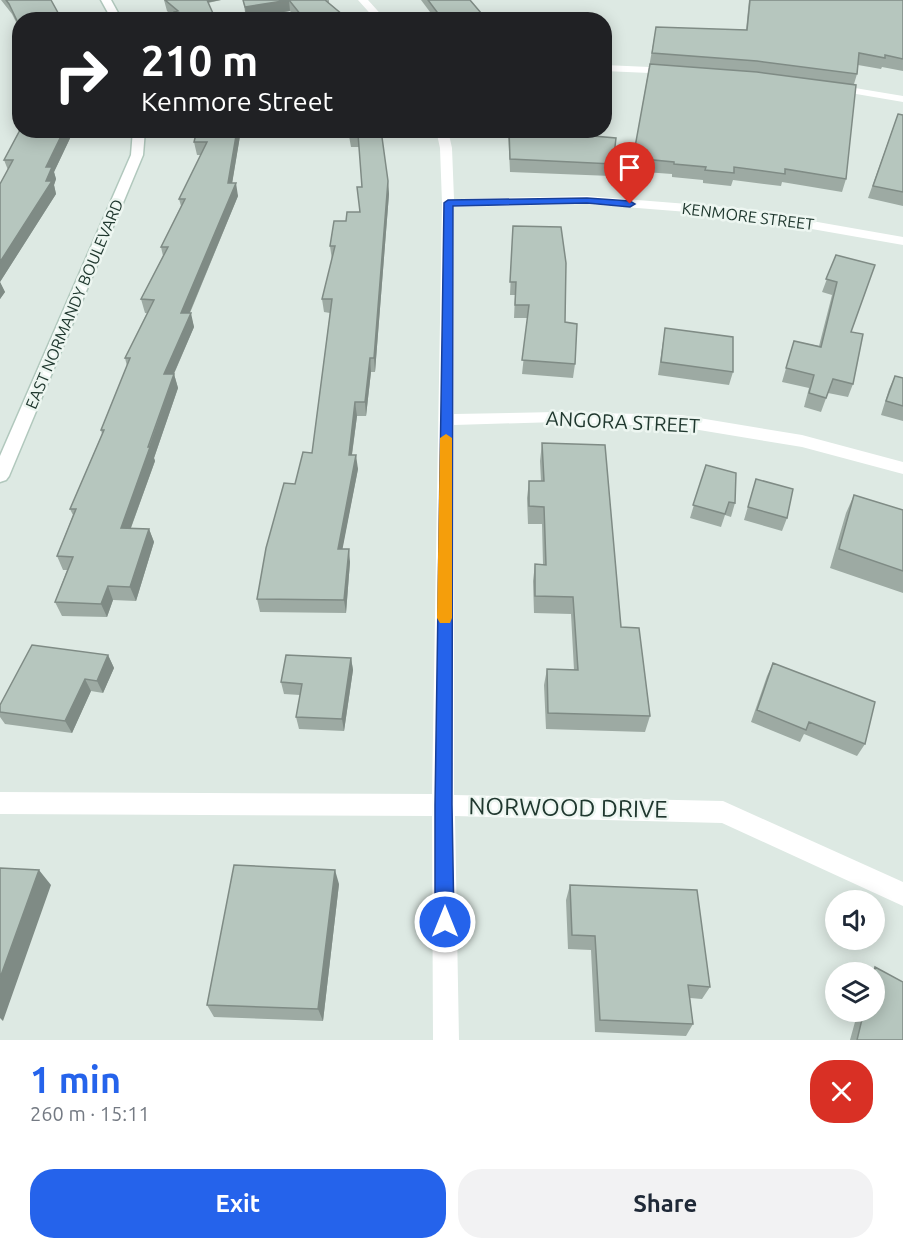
<!DOCTYPE html>
<meta charset="utf-8">
<style>
:root{--surface:#fff;--page:#f2f2f3;--text:#1f2937;--muted:#747a83;--accent:#2563eb}
body{margin:0;font-family:Ubuntu,sans-serif;background:var(--page);color:var(--text);height:100vh;display:flex;flex-direction:column;font-size:22px;white-space:nowrap}
*{box-sizing:border-box;margin:0}
p{font-size:20px;color:var(--muted)}
.icon{flex:none;width:33px;height:33px;fill:none;stroke:currentColor;stroke-width:2;stroke-linecap:round;stroke-linejoin:round}
.map{position:relative;height:1040px;overflow:hidden}
.details{display:flex;flex-direction:column;background:var(--surface);flex:1}
.details>*{flex:none}
.top-card{position:absolute;left:12px;top:12px;width:600px;height:126px;border-radius:24px;box-shadow:0 3px 15px #0003;background:#202124;color:#fff;overflow:hidden}
.fabs{position:absolute;left:825px;top:890px;display:grid;gap:12px}
.fabs a{display:grid;place-items:center;width:60px;height:60px;border-radius:50%;background:var(--surface);box-shadow:0 3px 15px #0003;font-size:30px}
.pin{position:absolute;display:grid;place-items:center;width:51px;height:51px;color:#fff;margin:-62px -26px;border-radius:50% 50% 50% 0;rotate:-45deg;box-shadow:0 0 6px #0007}
.pin .icon{rotate:45deg}
.me{position:absolute;width:66px;margin:-33px;rotate:0deg;stroke-linejoin:round;filter:drop-shadow(0 0 4px #0008)}
.turn{display:flex;align-items:center;gap:21px;height:126px;padding:0 30px;font-size:27px}
.turn .icon{width:78px;height:78px;stroke-width:2.5}
.turn b{display:block;font-size:42px;line-height:51px}
.round{display:grid;place-items:center;flex:none;width:63px;height:63px;border-radius:24px;background:var(--page)}
.overview{display:flex;align-items:center;justify-content:space-between;height:102px;padding:0 30px}
h1{font-size:36px;font-weight:600;line-height:45px;color:var(--accent)}
.button{display:flex;gap:12px;margin-top:auto;padding:12px 30px}
.button a{flex:1;height:69px;border-radius:24px;background:var(--accent);color:#fff;font-size:24px;font-weight:600;line-height:69px;text-align:center}
.button a+a{background:var(--page);color:var(--text)}
.map>svg:first-child{display:block}
.lines{fill:none;stroke-linecap:round;stroke-linejoin:round}
.secondary-casing{stroke:#b1c8bd;stroke-width:3}
.street{fill:#fff;fill-rule:evenodd}
.secondary{fill:#fff;fill-rule:evenodd}
.wall{fill:#9daaa3}
.shaded-wall{fill:#7f8b85}
.building{fill:#b6c6be;stroke:#7f8b85;stroke-width:1.5}
.route{fill:#2563eb;stroke:#184099;stroke-width:1.5}
.slow{fill:#f59e0b}
.labels{text-anchor:middle;stroke-width:5;stroke-linejoin:round;paint-order:stroke}
.far-street-label{font-size:16px;fill:#20382f;stroke:#edf6f1}
.street-label{font-size:20px;fill:#20382f;stroke:#edf6f1}
.near-street-label{font-size:24px;fill:#20382f;stroke:#edf6f1}
</style>
<div class="map">
<svg width="903" height="1040" viewBox="0 0 903 1040">
<rect width="100%" height="100%" fill="#dde9e3"/>
<g class="lines">
<g class="secondary-casing">
<path id="secondary" d="M101,0h10l11,20h-10z
M133,130h12l-2,25 -134,321 -3,4 -6,2v-26l131,-301z"/>
</g>
<path class="street" d="M358,0h10l18,20h-10z
M604,65l68,3 5,3 -5,3 -68,-3z
M831,84l72,12v6l-76,-13 -1,-2z
M436,130h12l4,18 2,51 133,-3 151,12 165,29v8l-165,-29 -151,-12 -133,3v207l103,-2 124,3 121,20 101,27v12l-101,-27 -121,-20 -124,-5 -103,3v370l269,6 180,81v24l-181,-83 -267,-7 4,224h-26l-1,-224 -432,-2v-22l432,2 10,-591 -2,-55z"/>
<use href="#secondary" class="secondary"/>
</g>
<path class="wall" d="M1,0h50l-31,20v10l-8,-16z
M164,0h57l-13,3 8,17h-40l-9,-9z
M243,0h86v3l20,17h-52l-7,-9 -44,7z
M421,0h49l17,20h-51z
M749,0h154v71l-21,-4 -1,2 -23,-4 -1,9 -3,10 -8,95 -4,13 -60,-10 -1,4 -48,-6 -2,6 -28,-3v-3l-31,-3v-3l-41,-3 25,-144 90,3z
M898,114l5,1v91l-35,-8z
M20,130h59l-6,2 -19,40 2,7 -2,6 2,9 -56,88 5,10 -5,7v-115l8,-14 -4,-10z
M241,130l-9,53 6,13 -48,117 4,14 -20,47 4,14 -24,70 1,3 -24,67 18,1 5,13 -18,59 -23,-1 -6,17 -45,-1 -7,-14 12,-32h-4l-6,-14 16,-41 -3,-6 32,-75 -1,-4 26,-64 -2,-8 22,-45h-2l-4,-14 22,-43 -2,-9 20,-41 -2,-7 22,-44h-4l-3,-13z
M345,130h36l8,64 -14,178h-4l-5,44h-9l-5,39 6,14 -16,80 8,13 -4,51 -86,-1 -3,-13 38,-115 17,-31 18,-140 -6,-1 -2,-13 10,-39 -2,-14 16,-25 13,-9 3,-25 -3,-40h-8l-2,-11h-2z
M508,130h48l2,3 58,5 -5,38 -101,-4z
M513,226l52,96 10,42 -2,14 -51,-4 6,-56h-14l1,-23h-5z
M836,255l15,77 2,52 -5,13 -20,-4 -7,19 -17,-5 5,-19 -27,-6 12,-41 25,5 13,-51 -10,-3z
M665,328l68,44 -4,13 -71,-10z
M895,376l8,2v43l-22,-6 8,-26z
M542,443l79,184 29,89 -5,16 -99,-3 -2,-44 3,-16 27,1 -3,-56 -37,-1 -1,-32 2,-17 8,1 -1,-41h-14l-1,-26 2,-17h12l-1,-20z
M706,465l29,38 -4,14 -6,-2 -4,12 -31,-9z
M756,479l31,39 -5,13 -38,-11z
M854,495l49,15v83l-73,-25 16,-55z
M108,655l6,13 -11,25 -12,-2 -19,42 -67,-9 -5,-7v-12z
M351,658l2,12 -9,61 -45,-2 -3,-12 4,-22 -16,-1 -3,-12z
M773,663l92,81 -8,12 -53,-22 -4,8 -49,-20 16,-46z
M339,884l-16,137 -109,-4 -7,-12z
M570,885l140,102 -8,12 -12,-1 3,26 -7,12 -91,-4 -4,-82 -23,-1 -2,-49z
M875,967l28,73h-53l8,-29h16v-39h-3z"/>
<path class="shaded-wall" d="M204,0h17l-16,3z
M289,0l1,11 -44,7 -1,-11z
M64,130h8l1,2 -19,40 2,7 -2,6 2,9 -56,88 5,10 -5,7v-37l46,-81v-14z
M237,130h4l-11,66 -2,-13z
M388,181l1,13 -14,178 -1,-14z
M236,183l2,13 -54,130 -3,-13z
M191,313l3,14 -26,60 -4,-13z
M370,358l1,14 -5,44 -1,-14z
M174,374l4,14 -24,70 1,3 -29,80 -5,-13z
M355,402l2,14 -7,52 -1,-13z
M356,455l2,14 -18,93 -2,-13z
M149,529l5,13 -18,59 -6,-14z
M349,549l1,13 -4,51 -2,-13z
M108,586l5,14 -6,17 -6,-13z
M108,655l6,13 -11,25 -6,-12z
M351,658l2,12 -9,61 -2,-12z
M85,679l6,12 -19,42 -7,-12z
M39,870l12,15 -48,136 -3,-3v-40z
M335,870l4,14 -16,137 -5,-12z"/>
<path class="building" d="M6,0h45l11,20h-42v7l-11,-23z
M165,0h42l9,20h-39l-3,-8 4,-1z
M243,0h82l24,20h-44l-16,-20 -44,7z
M428,0h42l17,20h-44z
M750,0h153v59l-18,-4v3l-26,-5 -2,21 -100,-13 -105,-8 4,-26 91,3z
M650,64l107,8 99,13 -10,94 -61,-10v5l-51,-7v6l-29,-3 1,-3 -32,-3v-2l-41,-4z
M898,114l5,1v77l-30,-6z
M20,130h44l-18,37h6l-6,14h6l-52,81v-78l13,-24h-9z
M197,130h40l-9,53h8l-55,130h10l-27,61h10l-26,73h2l-29,81 28,1 -19,58 -22,-1 -7,18 -46,-2 18,-45 -16,-1 19,-47h-6l34,-79h-3l29,-72h-5l29,-58 -13,-1 27,-52h-7l24,-48h-6l28,-57h-13z
M349,130h32l7,51 -14,177h-4l-5,44h-10l-6,53h7l-18,94h11l-5,51 -87,-1 9,-51 18,-65 11,1 8,-32 9,1 20,-154h-10l13,-53h-5l4,-25h12l1,-9h13l-3,-25h5l-4,-53 -9,1z
M509,130h47l2,3 58,5 -3,26 -103,-5z
M513,226l48,1 5,36 -1,59 12,2 -2,40 -53,-4 7,-55h-14l1,-23h-6z
M836,255l39,10 -24,67 12,2 -10,50 -20,-5 -7,19 -17,-5 5,-18 -28,-7 8,-27 27,6 16,-65 -11,-3z
M665,328l68,9v35l-72,-10z
M895,376l8,2v28l-17,-5z
M542,443l63,2 16,182 18,1 11,88 -102,-3 -1,-44 31,1 -5,-73 -38,-1v-32l11,1 -2,-58 -15,-1v-25h15z
M706,465l30,8 -1,30 -6,-1 -4,12 -32,-9z
M756,479l37,10 -6,29 -39,-11z
M854,495l49,15v61l-64,-22z
M32,645l76,10 -11,26 -12,-2 -20,42 -65,-9v-7z
M286,655l65,3 -9,61 -46,-2 6,-33 -21,-2z
M773,663l102,39 -10,42 -56,-22 -3,8 -49,-20z
M234,865l101,5 -17,139 -111,-4z
M0,868l39,2 -39,108z
M570,885l127,5 13,97 -22,-2 5,39 -93,-4 -5,-84 -23,-1z
M875,967l28,15v58h-46l7,-29h10v-39z"/>
<path class="route" d="M587,198l43,3 5,3 -5,3 -43,-4 -134,3 -1,599 2,117 -3,7 -6,3 -7,-3 -3,-7v-117l9,-602 4,-3z"/>
<path class="slow" d="M446,434l6,4v180l-2,5h-10l-3,-5 3,-180z"/>
<g class="labels">
<g class="far-street-label">
<text transform="translate(748 216) rotate(7)" y="6">KENMORE STREET</text>
<text transform="translate(74 304) rotate(-67)" y="6">EAST NORMANDY BOULEVARD</text>
</g>
<g class="street-label">
<text transform="translate(623 422) rotate(3)" y="7">ANGORA STREET</text>
</g>
<g class="near-street-label">
<text transform="translate(568 808) rotate(1)" y="8">NORWOOD DRIVE</text>
</g>
</g>
</svg>
<div class="fabs">
<a><svg class="icon" aria-label="sound" viewBox="0 0 24 24"><path d="M4 9h4l5-4v14l-5-4H4zM17 9q2 3 0 6"/></svg></a>
<a><svg class="icon" aria-label="layers" viewBox="0 0 24 24"><path d="M12 4l9 5-9 5-9-5zM3 14l9 5 9-5"/></svg></a>
</div>
<div class="pin" style="left:630px;top:204px;background:#d93025"><svg class="icon" aria-label="arrive" viewBox="0 0 24 24"><path d="M6 21V4h12l-3 4 3 4H6"/></svg></div>
<svg class="me" style="left:445px;top:922px" viewBox="-20 -20 40 40"><circle r="17" fill="#2563eb" stroke="#fff" stroke-width="3"/><path d="M0-11L8 9 0 5-8 9z" fill="#fff"/></svg>
<div class="top-card">
<div class="turn"><svg class="icon" aria-label="right" viewBox="0 0 24 24"><path d="M7 20v-9h11M14 6l5 5-5 5"/></svg><div><b>210 m</b>Kenmore Street</div></div>
</div>
</div>
<section class="details">
<div class="overview"><div><h1>1 min</h1><p>260 m · 15:11</p></div><a class="round" style="background:#d93025;color:#fff"><svg class="icon" aria-label="close" viewBox="0 0 24 24"><path d="M6 6l12 12M18 6L6 18"/></svg></a></div>
<div class="button"><a>Exit</a><a>Share</a></div>
</section>
